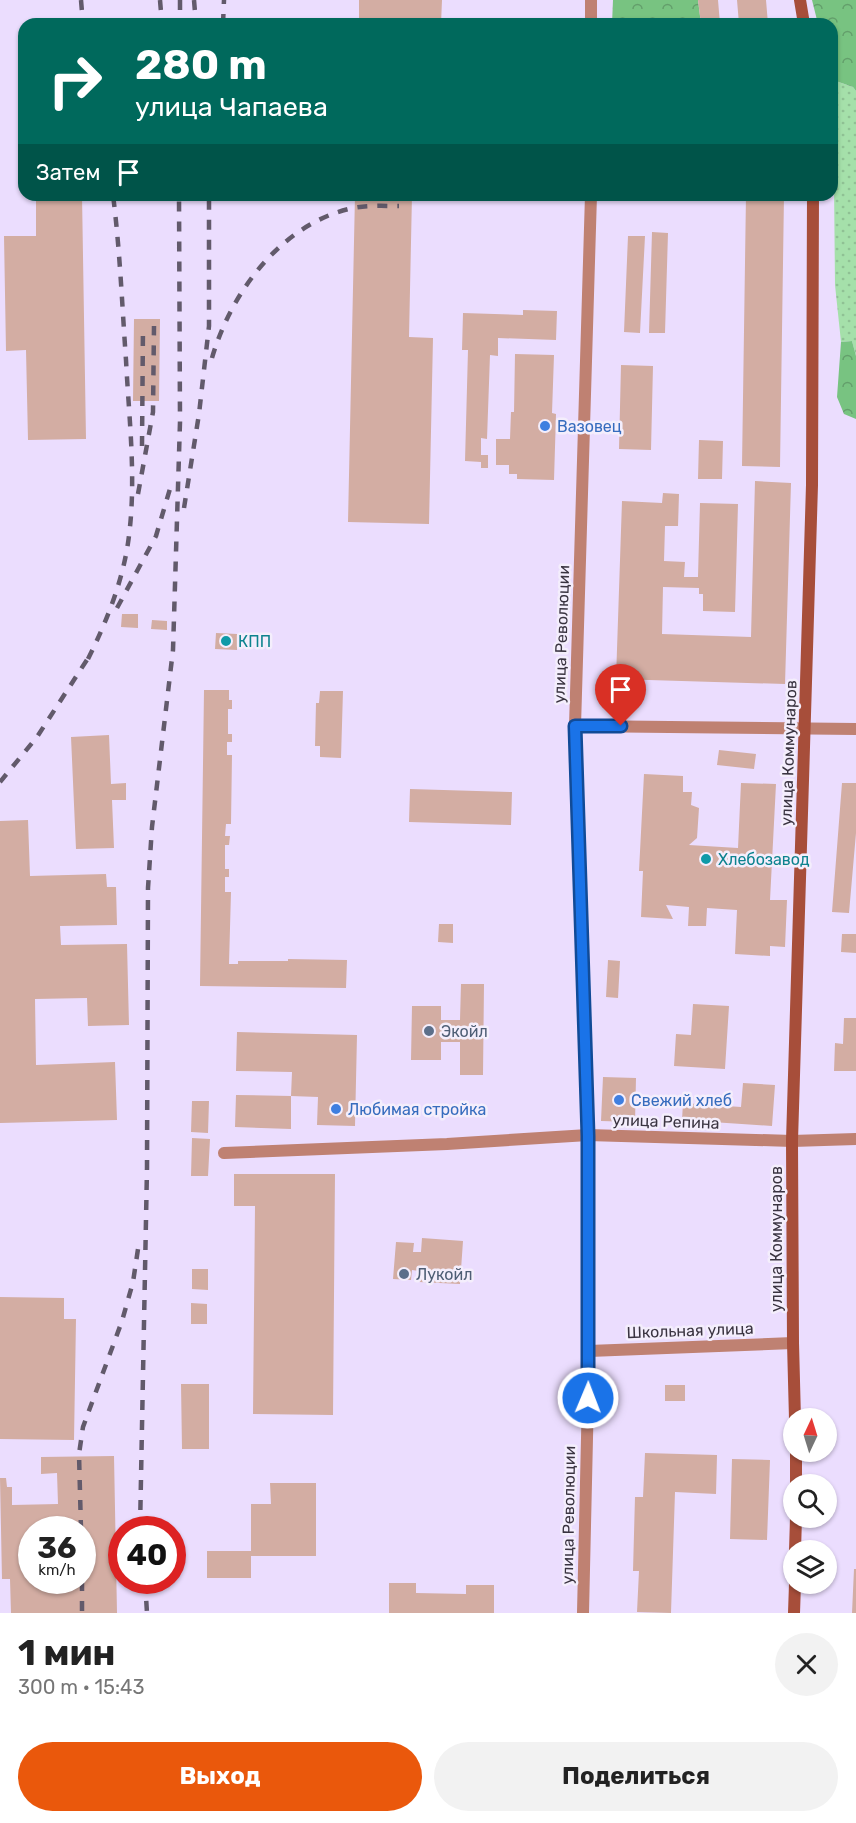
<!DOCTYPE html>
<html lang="ru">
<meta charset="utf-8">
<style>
:root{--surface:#fff;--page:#f2f2f2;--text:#222;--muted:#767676;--accent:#ea580c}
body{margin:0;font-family:Rubik,sans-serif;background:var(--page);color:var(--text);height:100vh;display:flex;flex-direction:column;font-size:22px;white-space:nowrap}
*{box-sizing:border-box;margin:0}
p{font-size:20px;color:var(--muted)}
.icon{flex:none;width:33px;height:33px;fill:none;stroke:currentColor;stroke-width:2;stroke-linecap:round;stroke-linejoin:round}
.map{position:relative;height:1613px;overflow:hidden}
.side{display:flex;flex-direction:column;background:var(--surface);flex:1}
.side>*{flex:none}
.guide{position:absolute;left:18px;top:18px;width:820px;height:183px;border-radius:18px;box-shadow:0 2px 4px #0004;background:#00695c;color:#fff;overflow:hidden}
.needle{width:39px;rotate:4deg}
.fabs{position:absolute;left:783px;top:1408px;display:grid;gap:12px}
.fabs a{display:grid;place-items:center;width:54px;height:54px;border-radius:50%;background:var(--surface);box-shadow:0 2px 4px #0004;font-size:30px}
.speed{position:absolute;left:18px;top:1516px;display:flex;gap:12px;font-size:30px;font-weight:700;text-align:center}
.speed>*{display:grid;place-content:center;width:78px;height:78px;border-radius:50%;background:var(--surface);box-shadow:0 2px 4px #0004;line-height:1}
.speed small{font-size:15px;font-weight:400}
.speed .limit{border:9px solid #d22;background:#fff;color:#111}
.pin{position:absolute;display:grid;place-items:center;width:51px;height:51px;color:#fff;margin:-62px -26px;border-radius:50% 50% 50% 0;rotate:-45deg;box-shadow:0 0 6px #0007}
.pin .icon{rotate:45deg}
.me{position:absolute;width:66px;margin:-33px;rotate:1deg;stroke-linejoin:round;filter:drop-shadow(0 0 4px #0008)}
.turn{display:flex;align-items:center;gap:21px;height:126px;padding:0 18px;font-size:27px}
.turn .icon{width:78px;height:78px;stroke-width:2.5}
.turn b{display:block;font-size:42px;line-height:51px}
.then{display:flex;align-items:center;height:57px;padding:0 18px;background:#0003;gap:12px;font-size:22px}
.round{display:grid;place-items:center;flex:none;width:63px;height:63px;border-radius:32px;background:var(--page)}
.overview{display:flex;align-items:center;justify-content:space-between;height:102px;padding:0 18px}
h1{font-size:36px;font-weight:700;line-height:45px}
.primary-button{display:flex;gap:12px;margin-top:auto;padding:12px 18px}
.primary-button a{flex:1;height:69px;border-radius:36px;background:var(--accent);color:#fff;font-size:24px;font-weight:700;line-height:69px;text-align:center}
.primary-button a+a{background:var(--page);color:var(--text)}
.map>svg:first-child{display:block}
.grass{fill:url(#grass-dots)}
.forest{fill:url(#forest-crowns)}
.building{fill:#d3ada3;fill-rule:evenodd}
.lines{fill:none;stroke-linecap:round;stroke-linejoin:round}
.minor{stroke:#bf8172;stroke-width:12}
.tertiary{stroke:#bf8172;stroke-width:12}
.secondary{stroke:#a74e3a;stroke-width:12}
.rail{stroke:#625a6b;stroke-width:4.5;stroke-dasharray:10 10;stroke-linecap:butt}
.route-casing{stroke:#114b97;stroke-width:15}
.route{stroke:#1a73e8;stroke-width:10}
.shop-dot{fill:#3f7fe0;stroke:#f4eefc;stroke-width:2}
.culture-dot{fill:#0f9aa8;stroke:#f4eefc;stroke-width:2}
.service-dot{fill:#5c6f8a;stroke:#f4eefc;stroke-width:2}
.labels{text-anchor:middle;stroke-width:5;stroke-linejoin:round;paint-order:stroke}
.shop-label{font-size:16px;fill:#366cbe;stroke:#f4eefc;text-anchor:start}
.street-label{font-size:16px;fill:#3a3441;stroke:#f4eefc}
.culture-label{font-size:16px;fill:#0d838f;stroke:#f4eefc;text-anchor:start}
.service-label{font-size:16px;fill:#4e5e75;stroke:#f4eefc;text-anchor:start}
</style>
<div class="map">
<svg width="856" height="1613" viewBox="0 0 856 1613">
<defs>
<pattern id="grass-dots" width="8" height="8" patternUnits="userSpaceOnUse" patternTransform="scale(1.5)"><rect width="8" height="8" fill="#a5e0aa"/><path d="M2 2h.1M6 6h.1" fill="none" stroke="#8fc194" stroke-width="1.8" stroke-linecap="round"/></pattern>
<pattern id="forest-crowns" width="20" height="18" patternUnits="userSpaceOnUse" patternTransform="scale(1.5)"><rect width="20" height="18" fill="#78c381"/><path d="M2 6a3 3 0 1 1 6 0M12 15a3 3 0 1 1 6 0" fill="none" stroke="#639f6b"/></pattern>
</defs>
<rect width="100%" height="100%" fill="#ebddfe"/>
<path class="grass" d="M833,80l20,7 3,4v265l-4,-15 -11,1 -6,-57z"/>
<path class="forest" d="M613,0h85l3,24h-89z
M812,0h44v91l-3,-4 -20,-7 -1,-56h-14z
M852,341l4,15v63l-12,-5 -7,-17 4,-55z"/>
<path class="building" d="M359,0h83l-1,24h-82z
M698,0h20l2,24h-19z
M737,0h29l2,24h-29z
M36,195h46l4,244 -58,1 -2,-90 -20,1 -2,-115h32z
M355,195h57l-3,142 24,1 -4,186 -81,-2z
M746,195h38l-4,272 -38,-1z
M652,232l16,1 -3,100h-16z
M628,236h17l-5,97 -16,-1z
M523,310l34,1 -1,29 -58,-2v18l-8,-1 -3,84 -6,-1v17h7v13h-7v-6l-16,-1 3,-111h-6l1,-37 60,2z
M134,319h26l-1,82h-26z
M515,354l39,1 -2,58 4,1 -2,66 -37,-1v-5h-8v-9h-13v-26h14l1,-27h3z
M621,365l32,1 -2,84 -32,-1z
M699,440l24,1 -1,38h-24z
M755,481l36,2 -6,201 -169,-5 6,-178 40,2 1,-10 16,1 -1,32h-13l-1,35 21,1 -1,15h14l2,-74 38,1 -3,108 -32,-1v-17h-4v-6l-36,-1 -1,47 89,3z
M122,614h16v14l-17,-1z
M152,620l15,1v9l-16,-1z
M216,633l21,1v16l-22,-1z
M204,690h25v10h3v9h-4v25h4v8h-5v13h5l-1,69h-5l-1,12h5l-1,9h-4v24h4v8h-4v15h6l-2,72h9v-3h50v-2l59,1 -1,28 -146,-2z
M320,691h23l-2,67 -21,-1v-11h-5l1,-43h3z
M109,735l2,49 15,-1v17h-14l2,48 -38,1 -5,-112z
M719,750l37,4 -2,15 -37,-4z
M644,774l39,2v16h9l-1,13 8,3 -2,30 -8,7 49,3 3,-65 35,1 -6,116h17l-2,47 -15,-1v10l-35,-2 2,-44 -30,-2 -1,18h-18l1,-19 -23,-2 7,14 -32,-2 2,-46h-4z
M842,783h14v50l-7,80 -17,-1z
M410,789l102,3 -1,33 -102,-3z
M28,820l2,56 76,-2 1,13h9l1,38 -57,1 1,19 66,-1 2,81 -41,1 -1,-28 -52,1 1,66 79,-3 2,58 -117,3v-302z
M439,924h14v19l-15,-1z
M842,934h14v19l-15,-1z
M608,960l12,1 -2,37 -12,-1z
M461,984h23l-1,91h-23v-33h-19v18h-30l1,-54h29v14h19z
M693,1004l36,2 -4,63 -51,-3 2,-32 15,1z
M844,1018h12v53h-22l1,-28 8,1z
M237,1032l120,3 -2,91 -38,-1 1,-28 -27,-1v33l-56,-2 1,-32 55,1 1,-24 -56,-1z
M603,1077l33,1 -1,44 -34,-1z
M743,1083l32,2 -3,41 -90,-6 1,-17 58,4z
M192,1101h17l-1,32 -17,-1z
M192,1138l18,1 -2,37h-17z
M234,1174h101l-2,241 -80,-1 2,-208h-21z
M422,1238l41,3 -3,43 -41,-2v-11l-7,-1 -1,10 -18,-1 3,-37 18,1 -1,9h8z
M192,1269h16v21l-16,-1z
M0,1297l64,1v21h12l-2,121 -74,-1z
M191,1303l16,1v20h-16z
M181,1384h28v65h-27z
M665,1385h20v16h-20z
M645,1453l72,2 -1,39 -41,-2 -4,121 -34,-1 2,-41h-6l2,-74h8z
M114,1456l3,157h-106l-1,-34h-8l-2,-101h6l1,9h5v18l46,-1 -1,-31 -16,1v-17zM32,1530h50v51h-50z
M732,1459l38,1 -3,80 -37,-1z
M270,1483h46v73h-65v22h-44v-27h44v-47h20z
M854,1569h2v44h-4z
M389,1583h27v10l50,1v-9h28v28h-105z"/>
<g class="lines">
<path class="minor" d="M224,1153l223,-9 141,-9 204,6 64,-2
M589,1351l204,-8"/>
<path class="tertiary" d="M591,0v24
M575,726l281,3
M583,1613l6,-262 -1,-216 -13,-409 16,-531"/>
<path class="secondary" d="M800,0l4,24
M795,1419l-2,-76 -1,-202 20,-656 1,-290
M796,1485v-33
M795,1551l1,-33
M794,1613l1,-29"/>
<path class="rail" d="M81,0l2,24
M160,0l2,24
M180,0v24
M194,0l2,24
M223,24l1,-24
M212,358c19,-66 70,-135 141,-150 16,-3 31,-2 46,-2
M142,446l1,-120
M138,494l15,-82 1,-86
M184,508l15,-94 10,-88v-131
M117,608l39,-72 16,-54
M88,659c18,-36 34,-76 40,-116 9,-61 1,-123 -2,-183 -4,-55 -6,-110 -13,-165
M0,782l37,-45 55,-85
M81,1530l-2,-76 4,-27 39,-106 11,-39 5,-33
M140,1530l7,-362 1,-280 4,-61 21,-177 7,-228 -1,-227
M82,1581v32
M145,1581l2,32"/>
</g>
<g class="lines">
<g class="route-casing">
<path id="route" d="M588,1398v-262l-13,-410h46"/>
</g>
<use href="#route" class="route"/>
</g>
<g class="shop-dot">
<circle cx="545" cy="426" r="6"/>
<circle cx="619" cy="1100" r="6"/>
<circle cx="336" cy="1109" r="6"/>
</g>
<g class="culture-dot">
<circle cx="226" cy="641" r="6"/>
<circle cx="706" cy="859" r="6"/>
</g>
<g class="service-dot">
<circle cx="429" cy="1031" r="6"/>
<circle cx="404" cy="1274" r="6"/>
</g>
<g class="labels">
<g class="shop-label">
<text x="557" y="432">Вазовец</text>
<text x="631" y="1106">Свежий хлеб</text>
<text x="348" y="1115">Любимая стройка</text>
</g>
<g class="street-label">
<text transform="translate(561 634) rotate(-88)" y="6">улица Революции</text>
<text transform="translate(788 753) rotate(-88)" y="6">улица Коммунаров</text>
<text transform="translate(666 1121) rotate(2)" y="6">улица Репина</text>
<text transform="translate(776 1239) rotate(-90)" y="6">улица Коммунаров</text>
<text transform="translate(690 1330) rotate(-2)" y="6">Школьная улица</text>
<text transform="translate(568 1515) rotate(-89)" y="6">улица Революции</text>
</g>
<g class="culture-label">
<text x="238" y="647">КПП</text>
<text x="718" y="865">Хлебозавод</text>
</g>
<g class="service-label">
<text x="441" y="1037">Экойл</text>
<text x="416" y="1280">Лукойл</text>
</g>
</g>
</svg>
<div class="fabs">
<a><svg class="needle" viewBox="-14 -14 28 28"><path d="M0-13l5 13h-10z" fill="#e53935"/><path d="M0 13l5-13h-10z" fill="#767676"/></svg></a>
<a><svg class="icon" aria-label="search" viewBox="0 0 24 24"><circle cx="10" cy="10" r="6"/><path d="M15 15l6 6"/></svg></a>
<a><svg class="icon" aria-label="layers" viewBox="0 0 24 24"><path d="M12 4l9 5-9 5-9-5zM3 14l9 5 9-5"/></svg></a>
</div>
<div class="speed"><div>36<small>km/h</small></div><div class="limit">40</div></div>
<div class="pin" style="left:621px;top:726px;background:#d93025"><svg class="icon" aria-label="arrive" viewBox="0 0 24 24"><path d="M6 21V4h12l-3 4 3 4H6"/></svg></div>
<svg class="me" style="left:588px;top:1398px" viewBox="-20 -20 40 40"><circle r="17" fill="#1a73e8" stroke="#fff" stroke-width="3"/><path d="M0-11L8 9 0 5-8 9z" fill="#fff"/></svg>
<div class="guide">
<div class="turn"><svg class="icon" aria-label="right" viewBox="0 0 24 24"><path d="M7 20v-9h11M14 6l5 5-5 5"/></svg><div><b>280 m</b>улица Чапаева</div></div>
<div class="then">Затем<svg class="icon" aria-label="arrive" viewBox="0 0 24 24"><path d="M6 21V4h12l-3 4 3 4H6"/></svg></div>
</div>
</div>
<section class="side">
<div class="overview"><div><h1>1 мин</h1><p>300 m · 15:43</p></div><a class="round"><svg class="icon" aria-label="close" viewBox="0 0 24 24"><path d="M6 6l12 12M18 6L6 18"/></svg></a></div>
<div class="primary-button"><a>Выход</a><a>Поделиться</a></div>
</section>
